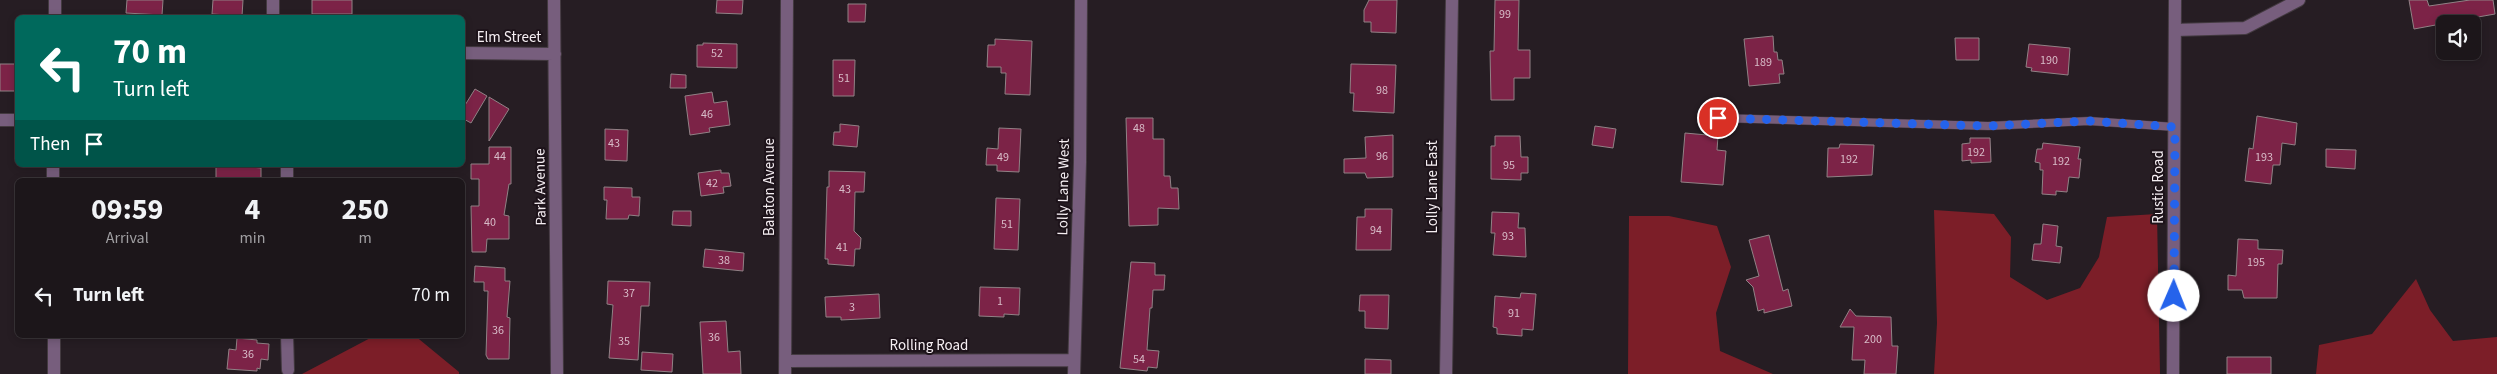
<!DOCTYPE html>
<style>
:root{--surface:#1c161a;--page:#251f23;--text:#f1f3f6;--muted:#a09fa2;--line:#3a3539}
body{margin:0;font-family:"Source Sans 3",sans-serif;background:var(--page);color:var(--text);height:100vh;display:flex;flex-direction:column;font-size:19px;white-space:nowrap}
*{box-sizing:border-box;margin:0}
p{font-size:16px;color:var(--muted)}
.icon{flex:none;width:28px;height:28px;fill:none;stroke:currentColor;stroke-width:2;stroke-linecap:round;stroke-linejoin:round}
.map{position:relative;flex:1;overflow:hidden}
.panel{position:absolute;left:15px;top:178px;width:450px;height:160px;display:flex;flex-direction:column;background:var(--surface);border-radius:8px;box-shadow:0 2px 8px #0003,0 0 0 1px var(--line)}
.panel>*{flex:none}
.top-card{position:absolute;left:15px;top:15px;width:450px;height:152px;border-radius:8px;box-shadow:0 2px 8px #0003,0 0 0 1px var(--line);background:#00695c;color:#fff;overflow:hidden}
.tools{position:absolute;left:2436px;top:15px;display:grid;gap:10px}
.tools a{display:grid;place-items:center;width:45px;height:45px;border-radius:8px;background:var(--surface);box-shadow:0 2px 8px #0003,0 0 0 1px var(--line);font-size:25px}
.pin{position:absolute;display:grid;place-items:center;width:42px;height:42px;color:#fff;margin:-21px;border:2px solid #fff;border-radius:50%;box-shadow:0 1px 5px #0007}
.me{position:absolute;width:55px;margin:-28px;rotate:1deg;stroke-linejoin:round;filter:drop-shadow(0 0 4px #0008)}
.turn{display:flex;align-items:center;gap:18px;height:105px;padding:0 15px;font-size:22px}
.turn .icon{width:65px;height:65px;stroke-width:2.5}
.turn b{display:block;font-size:35px;line-height:42px}
.then{display:flex;align-items:center;height:48px;padding:0 15px;background:#0003;gap:10px;font-size:19px}
.eta{display:flex;justify-content:space-evenly;align-items:center;height:85px;text-align:center}
.eta b{font-size:30px;font-weight:700;line-height:35px}
ul{padding:0;list-style:none}
li{display:flex;align-items:center;gap:15px;height:65px;padding:0 15px}
li div{flex:1}
li b{display:block;font-size:19px}
li em{font-style:normal}
.map>svg:first-child{display:block}
.forest{fill:#7c1e28}
.building{fill:#7c2347;stroke:#918286}
.lines{fill:none;stroke-linecap:round;stroke-linejoin:round}
.service-casing{stroke:#433a40;stroke-width:9}
.minor-casing{stroke:#433a40;stroke-width:14}
.tertiary-casing{stroke:#433a40;stroke-width:14}
.service{stroke:#775e7d;stroke-width:8}
.minor{stroke:#775e7d;stroke-width:12}
.tertiary{stroke:#775e7d;stroke-width:12}
.route{stroke:#2563eb;stroke-width:9;stroke-dasharray:0 16.2}
.labels{text-anchor:middle;stroke-width:4;stroke-linejoin:round;paint-order:stroke}
.number-label{font-size:12px;fill:#d7bbc7}
.street-label{font-size:15px;fill:#f5eef2;stroke:#1d131a}
</style>
<div class="map">
<svg width="2497" height="374" viewBox="0 0 2497 374">
<rect width="100%" height="100%" fill="#261d23"/>
<path class="forest" d="M1934,210l60,4 17,23 -1,40 37,23 33,-12 19,-31 8,-40 50,-3 3,160h-226l3,-51z
M1629,216h40l48,10 14,41 -15,46 4,38 53,23h-145z
M2416,279l14,31 23,31 44,-4v37h-181l3,-29 53,-11z
M376,335h38l45,37v2h-157z"/>
<path class="building" d="M127,0h36l-1,15 -36,-2z
M213,0h30l-1,16 -30,-2z
M312,0h40v14h-40z
M717,0h26l-1,14 -26,-1z
M1369,0h28l-1,33 -25,-1v-10h-7v-12z
M1495,0h24l-1,50h12v28h-16v22h-23l-1,-49h4z
M2409,0h18l2,6 41,-6h23l2,14 -17,3 1,7h-21l-1,-3 -43,8z
M848,4h18l-1,18h-17z
M1773,36l1,16h3l1,8h4l2,14h-5l1,9 -31,3 -5,-47z
M1955,38h24v22h-23z
M995,39l37,2 -2,54 -25,-1 1,-21h-5v-6h-14l1,-22h7z
M703,43l34,1v24l-40,-1v-22h6z
M2029,44l41,4 -2,27 -37,-4 1,-3 -6,-1z
M833,60h22l-1,36h-21z
M0,64h18v27h-18z
M1351,64l45,1 -2,48 -41,-2 1,-18h-4z
M671,74l15,1v13h-16z
M475,89l12,7 -16,27 -9,-5v-8z
M712,92l2,11 13,-2 3,24 -21,3 1,4 -20,3 -5,-39z
M489,97l20,12 -20,32z
M2257,116l40,7 -2,22 -13,-2 -2,22h-7l-2,19 -26,-3 4,-33 4,1z
M1126,118h27v21h11v37h6l1,12h7l1,21 -21,-1v17l-29,1z
M840,124l19,2 -2,21 -24,-2 1,-13h6z
M1595,126l21,3 -3,19 -21,-3z
M999,128l22,1 -2,43 -22,-1v-6h-11l1,-17 11,1z
M605,129l23,1 -1,31 -22,-1z
M1685,133l33,3 -1,14 9,1 -3,34 -42,-3z
M1393,135v42l-26,1 -2,-5h-21v-14l22,-1 -1,-21z
M1495,136h25l1,21h7v16h-7v7l-30,-1v-33h4z
M1970,138h20l1,24 -20,1v-3l-9,1v-17l8,-1z
M2043,143l37,4 -2,12h3l-2,19 -10,-1 -2,15 -11,-1v4l-14,-1 1,-24h-3v-7l-5,-1 2,-13h5z
M1840,144l34,1 -2,30 -45,2 1,-29h11z
M489,147h22v37h-2l-5,31 5,1v23h-22l-1,13h-14l-1,-46h8v-27h-8v-15h18z
M2326,149l30,1 -1,19 -29,-2z
M230,165l31,3v12h-45v-13h14z
M721,170v3h8l2,13 -8,1 1,6 -23,3 -3,-23z
M829,171l36,1 -1,20h-9l-1,39 7,7 -1,11h-5l-1,17 -26,-2v-5h-3l2,-72h2z
M604,187l28,1v9h8l-1,19 -10,-1 -1,4h-22l1,-19h-3z
M996,198l24,1 -2,51 -24,-1z
M1365,209h27l-1,41h-35l1,-33h8z
M673,211h18v15l-19,-1z
M1492,212l27,1 -1,15h7l1,29 -33,-2 2,-22h-4z
M2043,224l15,2 -2,20 6,1 -2,16 -28,-3 2,-16h7z
M1769,235l14,56 5,-2 4,17 -28,7v-4l-6,2 -5,-24 -7,-7 13,-4 -10,-36z
M2238,239l20,1v9l25,1 -1,14h-4l-1,34h-33l-2,-8h-14v-15l8,1z
M705,249l39,4 -1,18 -40,-4z
M1131,262l24,1v12h10l-1,15h-11l-1,18h-2l-3,42 12,1 -2,17 -9,-1 -1,4 -27,-3z
M475,266l30,2v13h5l-3,36 3,1 -1,41h-21l-2,-4 2,-64h-4v-9h-10z
M608,281l42,1 -1,24h-8l-3,54 -29,-2 4,-53 -6,-1z
M980,287l40,1 -1,27 -15,-1v3l-25,-1z
M1521,293l15,1 -3,36 -11,-1v7l-25,-2v-6l-4,-1 2,-31 25,2z
M879,294l1,24 -39,2v-3h-15l-1,-20z
M1360,295h29l-1,34 -23,-1v-17h-6z
M1850,309l6,7 35,1 1,29h6l-2,28h-32l1,-14h-13l2,-33h-14z
M726,321l2,31 12,-1 1,23h-38l-3,-52z
M237,338l20,2v3l12,1 -1,16 -7,-1 -1,10 -3,-1v3l-30,-2 2,-20 7,1z
M642,352l31,2 -1,18 -31,-2z
M2227,357h44v17h-44z
M1365,359l26,1v14h-26z"/>
<g class="lines">
<g class="service-casing">
<path id="service" d="M1718,118l270,8 101,-5 86,6"/>
</g>
<g class="minor-casing">
<path id="minor" d="M554,0l3,374
M55,18v-18
M273,18v-18
M2175,30l70,-2 54,-28
M462,53l93,1
M0,120h18
M53,165v15
M287,180v-15
M54,335v39
M287,335l1,35
M785,361l289,-1
M785,374l2,-374
M1074,374l6,-212 1,-162
M1446,374l6,-374"/>
</g>
<g class="tertiary-casing">
<path id="tertiary" d="M2173,374l2,-374"/>
</g>
<use href="#service" class="service"/>
<use href="#minor" class="minor"/>
<use href="#tertiary" class="tertiary"/>
</g>
<g class="lines">
<path class="route" d="M1718,118l270,8 101,-5 86,6 -1,169"/>
</g>
<g class="labels">
<g class="number-label">
<text x="1505" y="18">99</text>
<text x="717" y="57">52</text>
<text x="2049" y="64">190</text>
<text x="1763" y="66">189</text>
<text x="844" y="82">51</text>
<text x="1382" y="94">98</text>
<text x="707" y="118">46</text>
<text x="1139" y="132">48</text>
<text x="614" y="147">43</text>
<text x="1976" y="156">192</text>
<text x="500" y="160">44</text>
<text x="1382" y="160">96</text>
<text x="1003" y="161">49</text>
<text x="2264" y="161">193</text>
<text x="1849" y="163">192</text>
<text x="2061" y="165">192</text>
<text x="1509" y="169">95</text>
<text x="712" y="187">42</text>
<text x="845" y="193">43</text>
<text x="490" y="226">40</text>
<text x="1007" y="228">51</text>
<text x="1376" y="234">94</text>
<text x="1508" y="240">93</text>
<text x="842" y="251">41</text>
<text x="724" y="264">38</text>
<text x="2256" y="266">195</text>
<text x="629" y="297">37</text>
<text x="1000" y="305">1</text>
<text x="852" y="311">3</text>
<text x="1514" y="317">91</text>
<text x="498" y="334">36</text>
<text x="714" y="341">36</text>
<text x="1873" y="343">200</text>
<text x="624" y="345">35</text>
<text x="248" y="358">36</text>
<text x="1139" y="363">54</text>
</g>
<g class="street-label">
<text x="509" y="42">Elm Street</text>
<text transform="translate(540 187) rotate(-91)" y="5">Park Avenue</text>
<text transform="translate(769 187) rotate(-90)" y="5">Balaton Avenue</text>
<text transform="translate(1063 187) rotate(-89)" y="5">Lolly Lane West</text>
<text transform="translate(1432 187) rotate(-90)" y="5">Lolly Lane East</text>
<text transform="translate(2158 187) rotate(-90)" y="5">Rustic Road</text>
<text x="929" y="350">Rolling Road</text>
</g>
</g>
</svg>
<div class="tools">
<a><svg class="icon" aria-label="sound" viewBox="0 0 24 24"><path d="M4 9h4l5-4v14l-5-4H4zM17 9q2 3 0 6"/></svg></a>
</div>
<div class="pin" style="left:1718px;top:118px;background:#d93025"><svg class="icon" aria-label="arrive" viewBox="0 0 24 24"><path d="M6 21V4h12l-3 4 3 4H6"/></svg></div>
<svg class="me" style="left:2174px;top:296px" viewBox="-20 -20 40 40"><circle r="19" fill="#fff"/><path d="M0-13L10 11 0 6-10 11z" fill="#2563eb"/></svg>
<div class="top-card">
<div class="turn"><svg class="icon" aria-label="left" viewBox="0 0 24 24"><path d="M17 20v-9H6M10 6l-5 5 5 5"/></svg><div><b>70 m</b>Turn left</div></div>
<div class="then">Then<svg class="icon" aria-label="arrive" viewBox="0 0 24 24"><path d="M6 21V4h12l-3 4 3 4H6"/></svg></div>
</div>
<section class="panel">
<div class="eta">
<div><b>09:59</b><p>Arrival</p></div>
<div><b>4</b><p>min</p></div>
<div><b>250</b><p>m</p></div>
</div>
<ul>
<li><svg class="icon" aria-label="left" viewBox="0 0 24 24"><path d="M17 20v-9H6M10 6l-5 5 5 5"/></svg><div><b>Turn left</b></div><em>70 m</em></li>
</ul>
</section>
</div>
